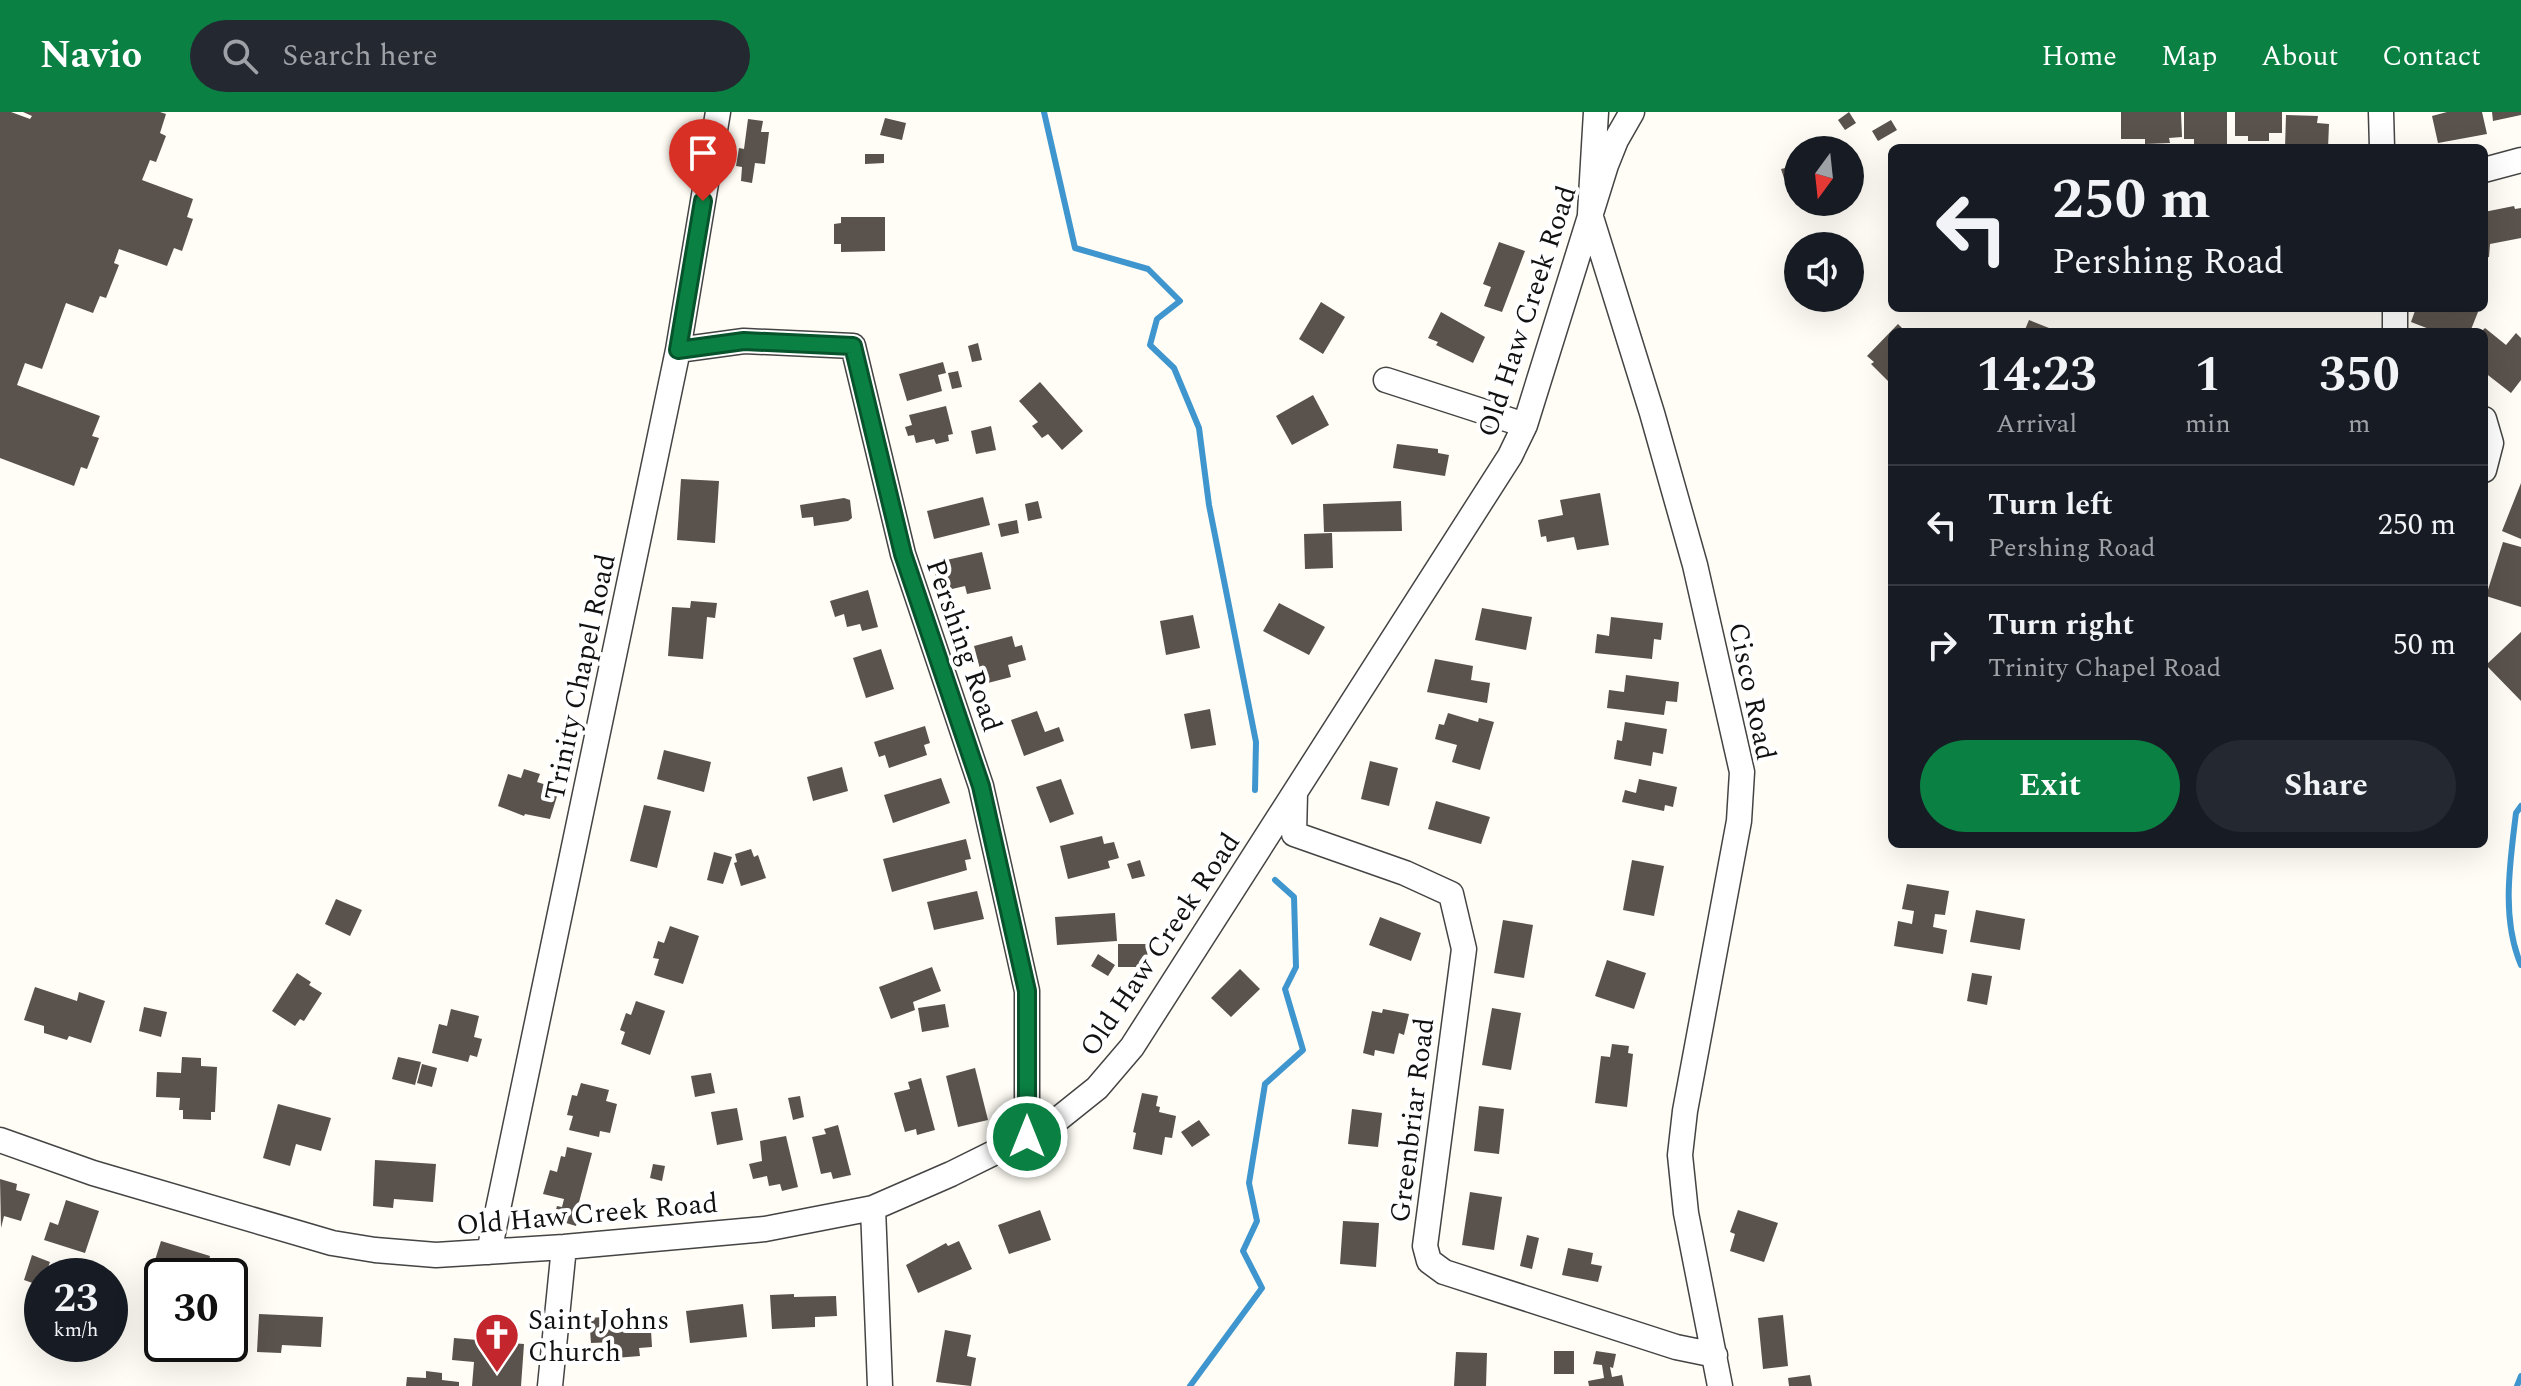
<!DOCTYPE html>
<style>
:root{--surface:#171b24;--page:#242831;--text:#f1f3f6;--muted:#9ea1a6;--line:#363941;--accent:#0b8043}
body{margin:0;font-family:Spectral,serif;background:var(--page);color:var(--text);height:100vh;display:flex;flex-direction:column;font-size:30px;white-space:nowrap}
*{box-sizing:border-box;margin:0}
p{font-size:26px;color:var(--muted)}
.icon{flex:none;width:44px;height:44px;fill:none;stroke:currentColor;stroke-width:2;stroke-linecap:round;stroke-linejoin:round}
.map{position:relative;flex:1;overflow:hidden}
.details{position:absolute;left:1888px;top:216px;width:600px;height:520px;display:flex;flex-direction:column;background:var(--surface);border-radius:12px;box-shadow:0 8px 32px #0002}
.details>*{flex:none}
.hud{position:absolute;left:1888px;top:32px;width:600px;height:168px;border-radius:12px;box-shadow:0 8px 32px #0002;background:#171b24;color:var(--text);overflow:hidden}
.needle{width:52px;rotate:195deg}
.controls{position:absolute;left:1784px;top:24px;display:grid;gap:16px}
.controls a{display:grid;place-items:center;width:80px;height:80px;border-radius:50%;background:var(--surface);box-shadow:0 8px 32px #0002;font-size:40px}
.speed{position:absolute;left:24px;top:1146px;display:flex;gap:16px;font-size:40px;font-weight:700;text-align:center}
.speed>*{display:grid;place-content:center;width:104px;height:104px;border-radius:50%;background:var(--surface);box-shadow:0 8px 32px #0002;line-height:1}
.speed small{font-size:20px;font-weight:400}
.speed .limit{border:4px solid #111;border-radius:12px;background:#fff;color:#111}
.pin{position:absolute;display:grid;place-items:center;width:68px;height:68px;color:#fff;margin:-82px -34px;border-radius:50% 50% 50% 0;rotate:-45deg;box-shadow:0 0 8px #0007}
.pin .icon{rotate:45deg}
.me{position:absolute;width:88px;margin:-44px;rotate:0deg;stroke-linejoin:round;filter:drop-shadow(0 0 6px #0008)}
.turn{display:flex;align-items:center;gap:28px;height:168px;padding:0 32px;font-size:36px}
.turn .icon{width:104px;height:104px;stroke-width:2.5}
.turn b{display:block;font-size:56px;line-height:68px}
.eta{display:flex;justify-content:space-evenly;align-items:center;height:136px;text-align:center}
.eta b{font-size:48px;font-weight:700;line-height:56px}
.primary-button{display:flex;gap:16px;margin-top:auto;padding:16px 32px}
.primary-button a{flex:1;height:92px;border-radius:48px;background:var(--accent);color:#fff;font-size:32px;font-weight:700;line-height:92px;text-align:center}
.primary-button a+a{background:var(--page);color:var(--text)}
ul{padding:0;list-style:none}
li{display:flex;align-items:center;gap:24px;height:120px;padding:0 32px;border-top:2px solid var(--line)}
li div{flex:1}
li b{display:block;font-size:30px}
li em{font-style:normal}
header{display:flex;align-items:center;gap:48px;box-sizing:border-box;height:112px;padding:0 40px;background:var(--accent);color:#fff}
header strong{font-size:38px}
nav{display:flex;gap:44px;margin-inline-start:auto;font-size:28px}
.search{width:560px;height:72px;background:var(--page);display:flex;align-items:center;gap:20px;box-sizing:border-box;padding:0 28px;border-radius:44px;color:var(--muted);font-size:30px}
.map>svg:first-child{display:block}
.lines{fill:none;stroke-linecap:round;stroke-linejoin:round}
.stream{stroke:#3f96cf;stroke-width:6}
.building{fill:#5a524d}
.minor-casing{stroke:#444;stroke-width:27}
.minor{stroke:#fff;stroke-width:24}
.route-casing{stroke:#07532c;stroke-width:20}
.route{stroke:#0b8043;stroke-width:14}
.labels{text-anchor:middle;stroke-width:8;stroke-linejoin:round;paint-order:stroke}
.street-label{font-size:28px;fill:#111;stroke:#fff}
.poi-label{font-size:28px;fill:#111;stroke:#fff;text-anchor:start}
</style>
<header>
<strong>Navio</strong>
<div class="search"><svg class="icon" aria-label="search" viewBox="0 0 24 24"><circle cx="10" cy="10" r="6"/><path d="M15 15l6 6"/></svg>Search here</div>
<nav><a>Home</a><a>Map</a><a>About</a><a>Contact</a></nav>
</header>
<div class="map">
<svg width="2521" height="1274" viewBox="0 0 2521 1274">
<rect width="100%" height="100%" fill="#fffdf5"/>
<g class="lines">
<path class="stream" d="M1044,0l31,136 73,21 32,32 -23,18 -7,26 24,23 25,60 10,77 47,237 -1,48
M2521,694l-5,7c-6,50 -15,105 5,152
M1190,1274l72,-98 -19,-37 14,-30 -8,-38 16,-99 38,-34 -18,-61 11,-22 -2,-70 -19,-17
M2517,1274l4,-10"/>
</g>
<path class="building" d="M0,0h11l19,7 2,-3 -9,-4h137l6,2 -6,19 6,3 -10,26 -6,-2 -8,20 51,19 -6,18 6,2 -11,32 -8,-3 -7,18 -48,-17 -5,14 5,2 -13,33 -6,-2 -7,17 -27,-10 -24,66 -17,-6 -8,22 83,31 -8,20 7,2 -12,31 -6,-2 -7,19 -74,-28z
M1849,0l7,11 -11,7 -7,-10z
M2121,0h60l1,25 -13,1 1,5 -25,1v-5h-24z
M2184,0h43v36l-33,-2v-7h-10z
M2235,0h47v21h-13v8h-21v-5h-13z
M2447,0h35l5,22 -49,9 -6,-27z
M2492,0h29v3l-28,6z
M2286,3l32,1 -1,7 12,1 -1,24h-43z
M885,6l21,5 -4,17 -22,-5z
M748,7l15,2 -2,11h8l-4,32 -10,-1 -3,20 -11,-2 1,-14 -6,-1 3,-18 5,1z
M1891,8l6,10 -19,11 -6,-10z
M865,42h19v9l-19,1z
M1798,53v30l-8,2 -9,-28z
M2514,94l1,3 6,-1v30l-31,6 -1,13 -5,1v-46z
M841,105h44v34l-44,1v-8h-7v-20l7,-1z
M1499,130l26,9 -23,61 -18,-6 7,-19 -8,-3z
M1321,190l24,15 -22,37 -24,-15z
M2416,196h53l9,4 -8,20h-33l-26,-10z
M1441,200l44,25 -12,26 -37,-18 2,-3 -10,-4z
M2029,208l30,12h-35z
M1898,212l8,8h-14v53l-21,-21 3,-2 -7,-6z
M2485,216l21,17 10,-12 5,5v42l-10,13 -27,-21v-40h-3z
M978,231l4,17 -10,2 -4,-16z
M943,250l3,11 -8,2 4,16 -35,10 -8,-27z
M958,259l4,16 -10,2 -4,-16z
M1040,270l43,49 -21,19 -14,-16 -6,4 -10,-12 6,-4 -19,-21z
M1313,283l16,30 -37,20 -16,-29z
M946,294l7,28 -5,1 1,6 -13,3 -2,-5 -18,4 -2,-8 -6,1 -3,-9 7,-2 -3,-10z
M991,314l5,24 -20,4 -5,-23z
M1397,332l41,5v4l11,2 -4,21 -52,-8z
M681,367l38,2 -4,62 -38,-3z
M2521,371v56l-19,-8z
M1600,381l9,52 -32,5 -3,-13 -27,5 -1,-6 -5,1 -3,-17 25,-5 -3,-15z
M983,385l7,28 -56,14 -7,-28z
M844,386l6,2 2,18 -4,3 -34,5 -1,-9 -11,1 -2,-13z
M1038,389l4,17 -14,3 -3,-17z
M1401,389l1,30 -78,1 -1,-28z
M1017,408l2,13 -18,4 -3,-13z
M1332,421l1,35 -28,1 -1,-35z
M2503,430l18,5v60l-35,-11z
M982,440l9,37 -24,5 -2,-8 -26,6 -6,-29z
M868,478l10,37 -16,4 -2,-7 -13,3 -3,-13 -9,3 -5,-16z
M691,489l26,2 -2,15 -8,-1 -4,42 -35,-3 4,-49 18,1z
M1279,491l46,24 -16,28 -46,-24z
M1482,496l50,9 -6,33 -51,-10z
M1193,503l7,33 -34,7 -6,-34z
M1611,505l52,6 -2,17 -7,-1 -2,20 -57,-6 2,-19 12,2z
M2521,520v69l-35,-36z
M1012,524l3,11 7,-2 4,15 -18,5 3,12 -27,7 -10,-38z
M881,537l13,40 -28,9 -13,-40z
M1435,547l38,7 -2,14 19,3 -3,20 -60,-11z
M1626,563l53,7 -2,20 -11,-1 -2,14 -57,-7 2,-18 15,2z
M1210,597l6,36 -25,4 -7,-35z
M1037,599l8,21 14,-5 5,14 -40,15 -13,-36z
M1448,601l30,9 1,-4 15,4 -14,48 -28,-8 5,-17 -22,-6 4,-15 5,1z
M1625,610l42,7 -4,25 -10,-2 -2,14 -37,-7 3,-19 5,1z
M925,614l5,17 -6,2 3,10 -38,13 -4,-13 -6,2 -5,-15z
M664,638l47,12 -7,30 -47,-13z
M1370,649l28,7 -9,38 -28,-7z
M842,655l6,24 -35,10 -6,-24z
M524,657l16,5 -3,8 13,4 -1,4 9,3 -8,26 -25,-5 -1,2 -26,-10 10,-32 13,4z
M941,666l9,25 -57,20 -9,-28z
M1061,667l13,35 -24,9 -14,-36z
M1639,667l38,8 -4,20 -8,-2 -1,6 -42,-9 3,-12 11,3z
M1436,689l54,16 -9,27 -53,-15z
M644,693l27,6 -14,57 -27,-7z
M1102,724l2,8 10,-2 5,16 -11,3 2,7 -42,11 -8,-33z
M966,727l5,20 -6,1 2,10 -75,22 -9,-33z
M751,737l3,8 4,-2 8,23 -25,8 -7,-23 3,-1 -2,-8z
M714,740l18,5 -9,27 -16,-4z
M1140,748l5,16 -13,3 -5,-15z
M1632,748l32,6 -10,50 -31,-6z
M1907,772l42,7 -4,24 -10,-1 -2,13 14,3 -4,24 -49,-8 4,-25 14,3 2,-13 -12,-2z
M977,779l7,28 -50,11 -7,-28z
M336,787l26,11 -12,26 -25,-12z
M1976,798l49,9 -5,31 -50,-8z
M1115,801l2,28 -60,4 -2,-28z
M1380,805l41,16 -10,28 -42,-16z
M1503,808l30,5 -9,53 -30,-5z
M670,814l29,10 -16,48 -29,-9 5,-16 -6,-1 5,-17 6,2z
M1118,832h29l1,23h-30z
M1098,842l17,11 -7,11 -17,-10z
M1607,848l39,13 -12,36 -39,-13z
M932,855l9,24 -28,11 2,8 -24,9 -12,-32z
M1240,857l20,20 -29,28 -20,-19z
M297,861l14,9 -2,3 13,8 -18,28 -4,-2 -5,7 -23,-15z
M1972,861l20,3 -5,29 -20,-4z
M35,875l42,14 2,-9 26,9 -14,42 -22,-7 -2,4 -23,-7v-7l-20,-6z
M636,889l29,10 -15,44 -29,-11 4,-12 -5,-2 6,-17 5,2z
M945,892l4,23 -27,5 -4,-24z
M144,895l23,5 -6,25 -22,-6z
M1492,896l29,5 -10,57 -29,-5z
M451,897l28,7 -5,21 8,2 -5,18 -7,-2 -2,7 -36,-9 7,-29 8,2z
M1383,897l26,5 -5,21 -5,-2 -5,21 -19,-4 -1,6 -11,-3 9,-42 10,2z
M1612,932l17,2 -1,7 5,1 -6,53 -32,-4 6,-47 9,1z
M182,945l19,1v8l16,1 -2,45h-4v8l-28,-1v-9h-4l1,-12 -24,-1 1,-25 24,1z
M398,945l23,5 -6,23 -23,-6z
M422,952l15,4 -5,19 -15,-4z
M975,956l13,52 -30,7 -12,-51z
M711,961l4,20 -20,4 -4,-21z
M921,966l14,52 -18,5 -1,-6 -11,3 -11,-39 16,-4 -2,-7z
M581,971l28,7 -3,11 11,3 -7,29 -10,-2 -1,6 -30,-7 4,-14 -6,-1 5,-20 5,1z
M1142,981l16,3 -2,10 4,1 -1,5 17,4 -4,22 -7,-1 -3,18 -29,-6 3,-16 -3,-1z
M800,984l4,21 -11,3 -5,-22z
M278,992l53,14 -10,33 -25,-7 -6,22 -27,-8z
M1479,994l25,3 -5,45 -25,-3z
M737,996l6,32 -26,5 -6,-33z
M1352,997l30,4 -4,34 -30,-3z
M1199,1008l11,15 -18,12 -11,-15z
M838,1013l13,50 -18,4 -2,-7 -10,2 -9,-37 14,-3 -2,-5z
M786,1024l12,51 -16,4 -2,-7 -11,2 -2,-10 -14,3 -4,-15 13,-3 -2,-20z
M567,1035l25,6 -15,57 3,1 -4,15 -23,-7 4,-13 5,1 2,-8 -21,-5 7,-24 7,2 4,-16 4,1z
M375,1048l61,4 -3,38 -39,-3 -1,9 -20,-2z
M653,1052l12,2 -3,15 -12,-3z
M0,1067l17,5 -1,6 14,4 -9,27 -17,-5 -3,12z
M1470,1080l32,5 -8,53 -32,-5z
M66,1088l33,11 -14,42 -41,-13 6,-18 8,3z
M1040,1098l11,30 -42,14 -11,-29z
M1738,1098l40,13 -14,39 -34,-11 5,-17 -5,-2z
M1343,1109l36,2 -3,44 -36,-3z
M1527,1123l12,3 -7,31 -12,-3z
M161,1129l49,15 -3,13 15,4v3h-60v4l-12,-4z
M959,1129l13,28 -54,24 -12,-28 40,-22 2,3z
M1568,1136l25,5 -2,11 11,2 -4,16 -36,-7z
M32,1143l18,7 -5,14h-3l-1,10 -17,-6z
M794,1182v3l42,-1 1,20 -22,1v10l-43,2 -2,-34z
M743,1192l4,33 -57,6 -4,-32z
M259,1202l64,3 -2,30 -39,-2 -1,8 -24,-1z
M650,1202l2,33 -13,1 1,8 -25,2 -1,-16 -23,1 -2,-25z
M1783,1203l5,51 -25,3 -5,-51z
M945,1218l26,5 -4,21 9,2 -5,28 -35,-4z
M454,1226l70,6 -3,42h-49l2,-24 -22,-2z
M1554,1239h20v23h-20z
M1596,1239l20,3 -3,14 -3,-1 2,10 10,-2 2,11h-35l-1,-5 16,-3 -2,-13 -9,-1z
M1456,1240l31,1 -1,33h-32z
M426,1259l16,2v7l17,2v4h-53l1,-9 19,1z
M1810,1263l2,11h-23l-1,-8z"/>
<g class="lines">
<g class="minor-casing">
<path id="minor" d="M1596,0l-6,102 62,199 43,152 47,207 -3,49 -54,290 -5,44 6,58 34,173
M2381,0l1,36
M2484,58l37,-10
M2395,220v-24
M678,238l66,-9 109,5 50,208 78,232 46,205v146
M1386,268l139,45
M2484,307l7,24 -7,27
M1295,681l-1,41 111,39 46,21 13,55 -39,297 4,15 15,11 232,75 39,8
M0,1028l93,33 239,70 43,7 61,5 128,-8 201,-18 108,-21 78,-34 101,-50 45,-36 35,-41 378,-591 15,-31 81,-260 10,-25 16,-28
M873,1096l7,178
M489,1140l189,-902 40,-238
M550,1274l14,-139"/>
</g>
<use href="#minor" class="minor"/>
</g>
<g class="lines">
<g class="route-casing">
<path id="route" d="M703,89l-25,149 66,-9 109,5 50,208 78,232 46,205v146"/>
</g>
<use href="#route" class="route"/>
</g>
<defs>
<g id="church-pin" transform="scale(2.3)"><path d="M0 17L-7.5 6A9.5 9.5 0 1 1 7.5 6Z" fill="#c4262e" stroke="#fff"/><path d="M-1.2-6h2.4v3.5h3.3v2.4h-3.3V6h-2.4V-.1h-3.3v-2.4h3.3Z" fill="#fff"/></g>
</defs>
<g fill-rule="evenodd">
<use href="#church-pin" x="497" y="1223"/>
</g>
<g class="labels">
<g class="street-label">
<text transform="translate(1526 199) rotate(-72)" y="10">Old Haw Creek Road</text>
<text transform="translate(965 533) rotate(71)" y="10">Pershing Road</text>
<text transform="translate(579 565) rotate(-78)" y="10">Trinity Chapel Road</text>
<text transform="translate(1753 579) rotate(78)" y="10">Cisco Road</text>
<text transform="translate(1159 832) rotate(-56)" y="10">Old Haw Creek Road</text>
<text transform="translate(1411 1008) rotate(-83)" y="10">Greenbriar Road</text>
<text transform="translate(587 1101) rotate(-5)" y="10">Old Haw Creek Road</text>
</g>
<g class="poi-label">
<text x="528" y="1217">Saint Johns<tspan x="528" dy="32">Church</tspan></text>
</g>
</g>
</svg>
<div class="controls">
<a><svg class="needle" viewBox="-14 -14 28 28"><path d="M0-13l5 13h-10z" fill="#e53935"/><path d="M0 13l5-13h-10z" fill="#9ea1a6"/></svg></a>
<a><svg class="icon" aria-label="sound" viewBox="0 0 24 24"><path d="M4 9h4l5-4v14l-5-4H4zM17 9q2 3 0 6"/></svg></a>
</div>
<div class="speed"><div>23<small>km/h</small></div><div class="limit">30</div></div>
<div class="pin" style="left:703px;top:89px;background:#d93025"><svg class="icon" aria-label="arrive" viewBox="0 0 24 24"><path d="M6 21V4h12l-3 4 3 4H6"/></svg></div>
<svg class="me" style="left:1027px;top:1025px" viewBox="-20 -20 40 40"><circle r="17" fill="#0b8043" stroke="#fff" stroke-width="3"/><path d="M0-11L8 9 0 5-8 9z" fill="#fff"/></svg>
<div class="hud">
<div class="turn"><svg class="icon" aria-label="left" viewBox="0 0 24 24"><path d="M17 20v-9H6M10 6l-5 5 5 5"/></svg><div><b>250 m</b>Pershing Road</div></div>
</div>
<section class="details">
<div class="eta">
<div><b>14:23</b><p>Arrival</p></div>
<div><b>1</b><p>min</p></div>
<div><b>350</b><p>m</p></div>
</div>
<ul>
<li><svg class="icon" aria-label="left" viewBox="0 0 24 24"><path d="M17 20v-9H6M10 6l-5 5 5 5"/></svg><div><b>Turn left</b><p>Pershing Road</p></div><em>250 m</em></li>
<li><svg class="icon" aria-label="right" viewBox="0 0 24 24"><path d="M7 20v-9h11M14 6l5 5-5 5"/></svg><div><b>Turn right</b><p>Trinity Chapel Road</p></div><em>50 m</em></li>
</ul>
<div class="primary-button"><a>Exit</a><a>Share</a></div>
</section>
</div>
